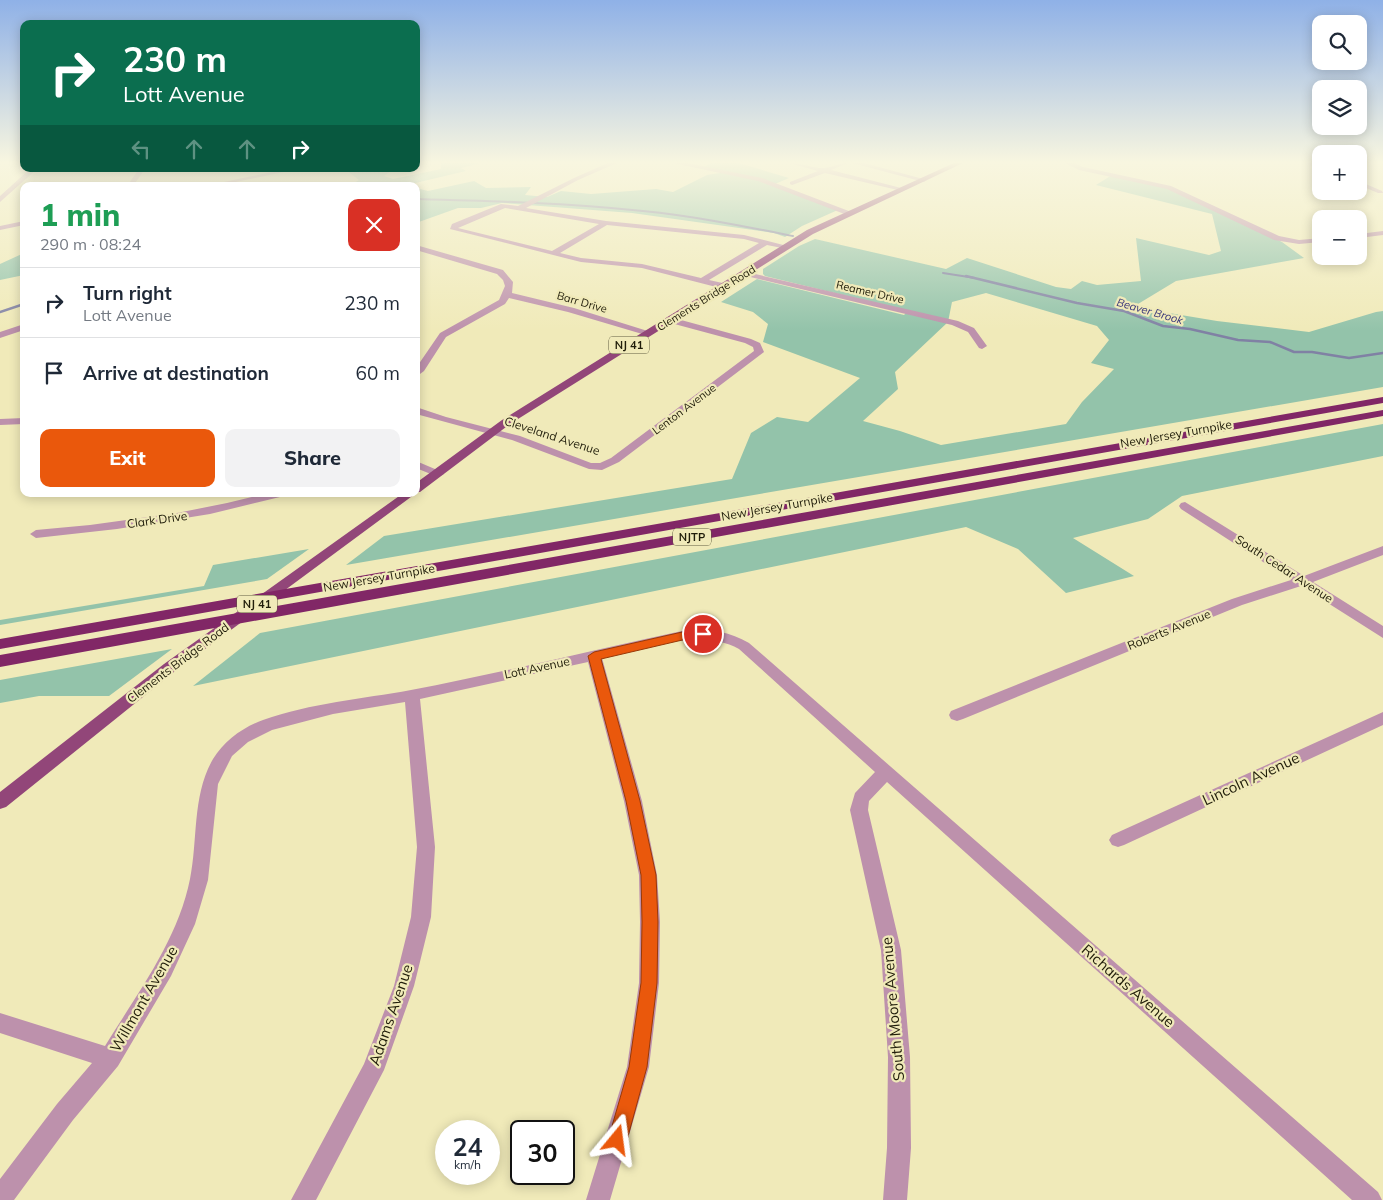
<!DOCTYPE html>
<meta charset="utf-8">
<style>
:root{--surface:#fff;--page:#f2f2f3;--text:#1f2937;--muted:#747a83;--line:#e0e1e3;--accent:#ea580c}
body{margin:0;font-family:Mulish,sans-serif;background:var(--page);color:var(--text);height:100vh;display:flex;flex-direction:column;font-size:19px;white-space:nowrap}
*{box-sizing:border-box;margin:0}
p{font-size:16px;color:var(--muted)}
.icon{flex:none;width:28px;height:28px;fill:none;stroke:currentColor;stroke-width:2;stroke-linecap:round;stroke-linejoin:round}
.map{position:relative;flex:1;overflow:hidden}
.details{position:absolute;left:20px;top:182px;width:400px;height:315px;display:flex;flex-direction:column;background:var(--surface);border-radius:10px;box-shadow:0 2px 12px #0003}
.details>*{flex:none}
.top-card{position:absolute;left:20px;top:20px;width:400px;height:152px;border-radius:10px;box-shadow:0 2px 12px #0003;background:#0b6e4f;color:#fff;overflow:hidden}
.fabs{position:absolute;left:1312px;top:15px;display:grid;gap:10px}
.fabs a{display:grid;place-items:center;width:55px;height:55px;border-radius:10px;background:var(--surface);box-shadow:0 2px 12px #0003;font-size:25px}
.speed{position:absolute;left:435px;top:1120px;display:flex;gap:10px;font-size:25px;font-weight:700;text-align:center}
.speed>*{display:grid;place-content:center;width:65px;height:65px;border-radius:50%;background:var(--surface);box-shadow:0 2px 12px #0003;line-height:1}
.speed small{font-size:12px;font-weight:400}
.speed .limit{border:2px solid #111;border-radius:8px;background:#fff;color:#111}
.pin{position:absolute;display:grid;place-items:center;width:42px;height:42px;color:#fff;margin:-21px;border:2px solid #fff;border-radius:50%;box-shadow:0 1px 5px #0007}
.me{position:absolute;width:55px;margin:-28px;rotate:16deg;stroke-linejoin:round;filter:drop-shadow(0 0 4px #0008)}
.turn{display:flex;align-items:center;gap:18px;height:105px;padding:0 20px;font-size:22px}
.turn .icon{width:65px;height:65px;stroke-width:2.5}
.turn b{display:block;font-size:35px;line-height:42px}
.lanes{display:flex;align-items:center;height:48px;padding:0 20px;background:#0003;justify-content:center;gap:25px;direction:ltr}
.lanes .off{opacity:.35}
.round{display:grid;place-items:center;flex:none;width:52px;height:52px;border-radius:10px;background:var(--page)}
.overview{display:flex;align-items:center;justify-content:space-between;height:85px;padding:0 20px}
h1{font-size:30px;font-weight:800;line-height:38px;color:#1e9e55}
.button{display:flex;gap:10px;margin-top:auto;padding:10px 20px}
.button a{flex:1;height:58px;border-radius:10px;background:var(--accent);color:#fff;font-size:20px;font-weight:800;line-height:58px;text-align:center}
.button a+a{background:var(--page);color:var(--text)}
ul{padding:0;list-style:none}
li{display:flex;align-items:center;gap:15px;height:70px;padding:0 20px;border-top:1px solid var(--line)}
li div{flex:1}
li b{display:block;font-size:19px}
li em{font-style:normal}
.map>svg:first-child{display:block}
.green{fill:#93c3aa;fill-rule:evenodd}
.lines{fill:none;stroke-linecap:round;stroke-linejoin:round}
.stream-far1{stroke:#8081a4;stroke-width:2}
.stream{stroke:#8081a4;stroke-width:2.5}
.minor{fill:#bd91ac;fill-rule:evenodd}
.primary{fill:#924679;fill-rule:evenodd}
.motorway{fill:#812766;fill-rule:evenodd}
.route{fill:#ea580c;stroke:#983908}
.labels{text-anchor:middle;stroke-width:4.5;stroke-linejoin:round;paint-order:stroke}
.far-street-label{font-size:11px;fill:#201d0a;stroke:#f0eab9}
.far-water-label{font-size:11px;font-style:italic;fill:#3a377a;stroke:#f0eab9}
.shield{fill:#f0eab9;stroke:#5e5a3e;stroke-width:1}
.shield-label{font-size:11px;font-weight:bold;fill:#201d0a}
.street-label{font-size:12px;fill:#201d0a;stroke:#f0eab9}
.near-street-label{font-size:15px;fill:#201d0a;stroke:#f0eab9}
</style>
<div class="map">
<svg width="1383" height="1200" viewBox="0 0 1383 1200">
<rect width="100%" height="100%" fill="#f0eab9"/>
<path class="green" d="M441,163h40l-20,5 5,3 -55,13 3,2h-66l11,-6 -14,-11h49l-10,7 9,3 48,-10z
M711,163h28l50,15 -14,6 65,25 -38,17 -17,11 -11,-4 -142,-20 -130,-10 -21,5h-23l-42,15v-35l12,3 46,-10 12,7 45,-1 -6,8 22,2 14,-6 30,3 65,-5 17,3 34,-17 19,-3 -22,-5z
M1112,175l65,15 105,52 22,16 -128,23 -43,26 84,14 92,11 67,-20 7,-1v76l-1037,178 38,-29 348,-57 19,-46 26,-16 31,5 52,-44 -97,-36 5,-18 -15,-12 -32,-10 36,-23 147,36 4,-4 -143,-35 -2,-2v-5l36,-23 16,-7 131,30 21,-11 89,29 15,2 11,-8 15,4 44,-4 -5,-43 73,17 12,-4 -9,-37 -116,-29zM986,293l111,33 12,14 -18,23 23,6 -32,33 -16,22 -125,21 -41,-14 -37,-10 35,-32 -3,-17 53,-50 4,-20z
M24,253v22l-24,5v-16z
M1383,424v32l-201,40 -34,23 -75,19 61,38 -68,17 -48,-44 -52,-22 -773,159 67,-53z
M309,549l-42,30 -267,46v-5l204,-34 9,-21z
M172,649l-63,47h-70l-39,7v-23z"/>
<g class="lines">
<path class="stream-far1" d="M416,199c76,2 152,4 227,12 51,5 100,15 150,25
M943,273l32,5"/>
<path class="stream" d="M966,276l111,27 47,8 39,15 27,3 48,11 32,2 24,10h18l37,6 34,-5
M0,312l24,-8"/>
<path class="minor" d="M608,163h9l-39,17 -52,28 80,13 138,14 47,12 -4,2 -20,-4 -58,35 18,4 1,2 -4,3 -82,-21 -61,-6 -131,-33 2,-5 49,-20 17,2 56,-28zM505,208l94,16 -47,27 -94,-23zM607,225l137,14 15,4 -58,35 -59,-14 -61,-6 -21,-5z
M673,163h14l75,15 92,35 -7,2 -89,-34z
M789,163c11,0 27,6 36,5 8,-1 14,-5 23,-5l-17,7 74,19 -3,2 -77,-18 -33,12 -2,-1v-2l28,-11z
M852,163h12l63,17 -3,2z
M1065,163h9l9,4 88,19 108,50 20,4 22,-2v4l-22,2 -25,-4 -107,-51 -88,-19z
M1305,163h9l7,3v4z
M30,169h7l-37,33v-6z
M139,169h6l-12,17h-6z
M286,169h12l-81,17h-12z
M1359,181l23,10 1,2h-5l-19,-8z
M24,221v4l-24,5v-4z
M1383,231v4l-24,3v-4z
M416,245l87,25 10,12 -1,11 62,15 80,25 -5,3 -81,-24 -59,-14 -4,6 -59,33 -22,34 -8,6v-9l24,-35 59,-33 6,-14 -2,-6 -6,-6 -81,-24z
M742,271l216,50 16,7 13,18 -5,3 -3,-1 -11,-16 -16,-7 -210,-50z
M670,317l81,22 9,4 4,9 -145,110 -17,8 -13,-1 -77,-29 -96,-26v-7l30,10 74,19 71,27h9l11,-5 143,-107 -1,-4 -8,-4 -78,-21v-4z
M24,324v6l-24,8v-6z
M24,418v6l-24,1v-6z
M416,461l26,11 2,2 -6,3 -22,-9z
M264,494h18l-2,3 -70,17 -93,15 -81,9 -6,-4 6,-4 54,-5 87,-12 50,-10z
M1185,502l119,74 79,-30v9l-70,27 70,44v12l-82,-52 -59,19 -279,114 -6,2 -6,-2 -2,-4 2,-4 281,-112 59,-19 -110,-71 -2,-3 2,-3z
M691,629c21,0 39,3 58,14l629,549 4,8h-30l-465,-418 -18,19 -1,9 33,140 9,107 1,91 -4,52h-24l4,-52 1,-91 -7,-107 -31,-140 5,-17 20,-21 -136,-123c-40,-22 -95,0 -137,9l40,143 15,74 3,47 -1,61 -10,84 -39,133h-24l41,-133 12,-84 1,-61 -1,-47 -15,-74 -36,-139 -168,37 15,148 -4,70 -17,69 -30,84 -68,130h-25l73,-136 30,-78 17,-69 6,-70 -12,-145 -72,12 -61,16 -24,12 -16,14 -14,28 -10,96 -13,44 -24,52 -53,90 -45,54 -59,80h-14v-21l57,-75 35,-41 -92,-30v-20l105,33c32,-52 73,-106 85,-167 8,-39 2,-84 23,-120 11,-18 30,-32 50,-39 48,-17 99,-21 148,-30 94,-18 187,-41 280,-61z
M1383,712v13l-259,120 -6,2 -6,-2 -3,-5 3,-5z"/>
<path class="primary" d="M954,163h9l-150,71 -303,190 -90,68h-4v-9l86,-63 305,-190z
M402,494h13l-241,178 -168,135 -6,2v-17l164,-128z"/>
<path class="motorway" d="M1383,397v6l-1383,246v-10z
M1383,410v6l-1383,251v-12z"/>
</g>
<linearGradient id="sky" x2="0" y2="1"><stop stop-color="#8fb1e7"/><stop offset="0.49" stop-color="#f8f6e0"/><stop offset="1" stop-color="#f8f6e0" stop-opacity="0"/></linearGradient>
<rect width="1383" height="331" fill="url(#sky)"/>
<path class="route" d="M691,630h12l6,4 -6,4h-12l-90,21 39,142 16,74 2,47 -1,61 -10,84 -20,73 -3,7 -7,3 -6,-3 -3,-7 21,-73 12,-84 1,-61 -1,-47 -15,-74 -38,-145 6,-4z"/>
<g class="labels">
<g class="far-street-label">
<text transform="translate(870 292) rotate(13)" y="4">Reamer Drive</text>
<text transform="translate(706 298) rotate(-32)" y="4">Clements Bridge Road</text>
<text transform="translate(582 302) rotate(16)" y="4">Barr Drive</text>
<text transform="translate(684 409) rotate(-37)" y="4">Lenton Avenue</text>
</g>
<g class="far-water-label">
<text transform="translate(1150 311) rotate(16)" y="4">Beaver Brook</text>
</g>
<g class="shield">
<rect x="609" y="336.5" width="40" height="17" rx="4"/>
<rect x="673" y="528.5" width="38" height="17" rx="4"/>
<rect x="237" y="595.5" width="40" height="17" rx="4"/>
</g>
<g class="shield-label">
<text x="629" y="349">NJ 41</text>
<text x="692" y="541">NJTP</text>
<text x="257" y="608">NJ 41</text>
</g>
<g class="street-label">
<text transform="translate(1176 434) rotate(-10)" y="4">New Jersey Turnpike</text>
<text transform="translate(552 436) rotate(18)" y="4">Cleveland Avenue</text>
<text transform="translate(777 507) rotate(-10)" y="4">New Jersey Turnpike</text>
<text transform="translate(157 520) rotate(-8)" y="4">Clark Drive</text>
<text transform="translate(1284 569) rotate(33)" y="4">South Cedar Avenue</text>
<text transform="translate(379 578) rotate(-10)" y="4">New Jersey Turnpike</text>
<text transform="translate(1169 630) rotate(-22)" y="4">Roberts Avenue</text>
<text transform="translate(178 663) rotate(-37)" y="4">Clements Bridge Road</text>
<text transform="translate(537 668) rotate(-12)" y="4">Lott Avenue</text>
</g>
<g class="near-street-label">
<text transform="translate(1251 779) rotate(-25)" y="5">Lincoln Avenue</text>
<text transform="translate(1128 986) rotate(41)" y="5">Richards Avenue</text>
<text transform="translate(144 999) rotate(-60)" y="5">Willmont Avenue</text>
<text transform="translate(893 1009) rotate(-95)" y="5">South Moore Avenue</text>
<text transform="translate(391 1015) rotate(-71)" y="5">Adams Avenue</text>
</g>
</g>
</svg>
<div class="fabs">
<a><svg class="icon" aria-label="search" viewBox="0 0 24 24"><circle cx="10" cy="10" r="6"/><path d="M15 15l6 6"/></svg></a>
<a><svg class="icon" aria-label="layers" viewBox="0 0 24 24"><path d="M12 4l9 5-9 5-9-5zM3 14l9 5 9-5"/></svg></a>
<a>+</a>
<a>−</a>
</div>
<div class="speed"><div>24<small>km/h</small></div><div class="limit">30</div></div>
<div class="pin" style="left:703px;top:634px;background:#d93025"><svg class="icon" aria-label="arrive" viewBox="0 0 24 24"><path d="M6 21V4h12l-3 4 3 4H6"/></svg></div>
<svg class="me" style="left:617px;top:1140px" viewBox="-20 -20 40 40"><path d="M0-17L14 15 0 8-14 15z" fill="#ea580c" stroke="#fff" stroke-width="4"/></svg>
<div class="top-card">
<div class="turn"><svg class="icon" aria-label="right" viewBox="0 0 24 24"><path d="M7 20v-9h11M14 6l5 5-5 5"/></svg><div><b>230 m</b>Lott Avenue</div></div>
<div class="lanes"><svg class="icon off" aria-label="left" viewBox="0 0 24 24"><path d="M17 20v-9H6M10 6l-5 5 5 5"/></svg><svg class="icon off" aria-label="ahead" viewBox="0 0 24 24"><path d="M12 20V5M6 11l6-6 6 6"/></svg><svg class="icon off" aria-label="ahead" viewBox="0 0 24 24"><path d="M12 20V5M6 11l6-6 6 6"/></svg><svg class="icon" aria-label="right" viewBox="0 0 24 24"><path d="M7 20v-9h11M14 6l5 5-5 5"/></svg></div>
</div>
<section class="details">
<div class="overview"><div><h1>1 min</h1><p>290 m · 08:24</p></div><a class="round" style="background:#d93025;color:#fff"><svg class="icon" aria-label="close" viewBox="0 0 24 24"><path d="M6 6l12 12M18 6L6 18"/></svg></a></div>
<ul>
<li><svg class="icon" aria-label="right" viewBox="0 0 24 24"><path d="M7 20v-9h11M14 6l5 5-5 5"/></svg><div><b>Turn right</b><p>Lott Avenue</p></div><em>230 m</em></li>
<li><svg class="icon" aria-label="arrive" viewBox="0 0 24 24"><path d="M6 21V4h12l-3 4 3 4H6"/></svg><div><b>Arrive at destination</b></div><em>60 m</em></li>
</ul>
<div class="button"><a>Exit</a><a>Share</a></div>
</section>
</div>
